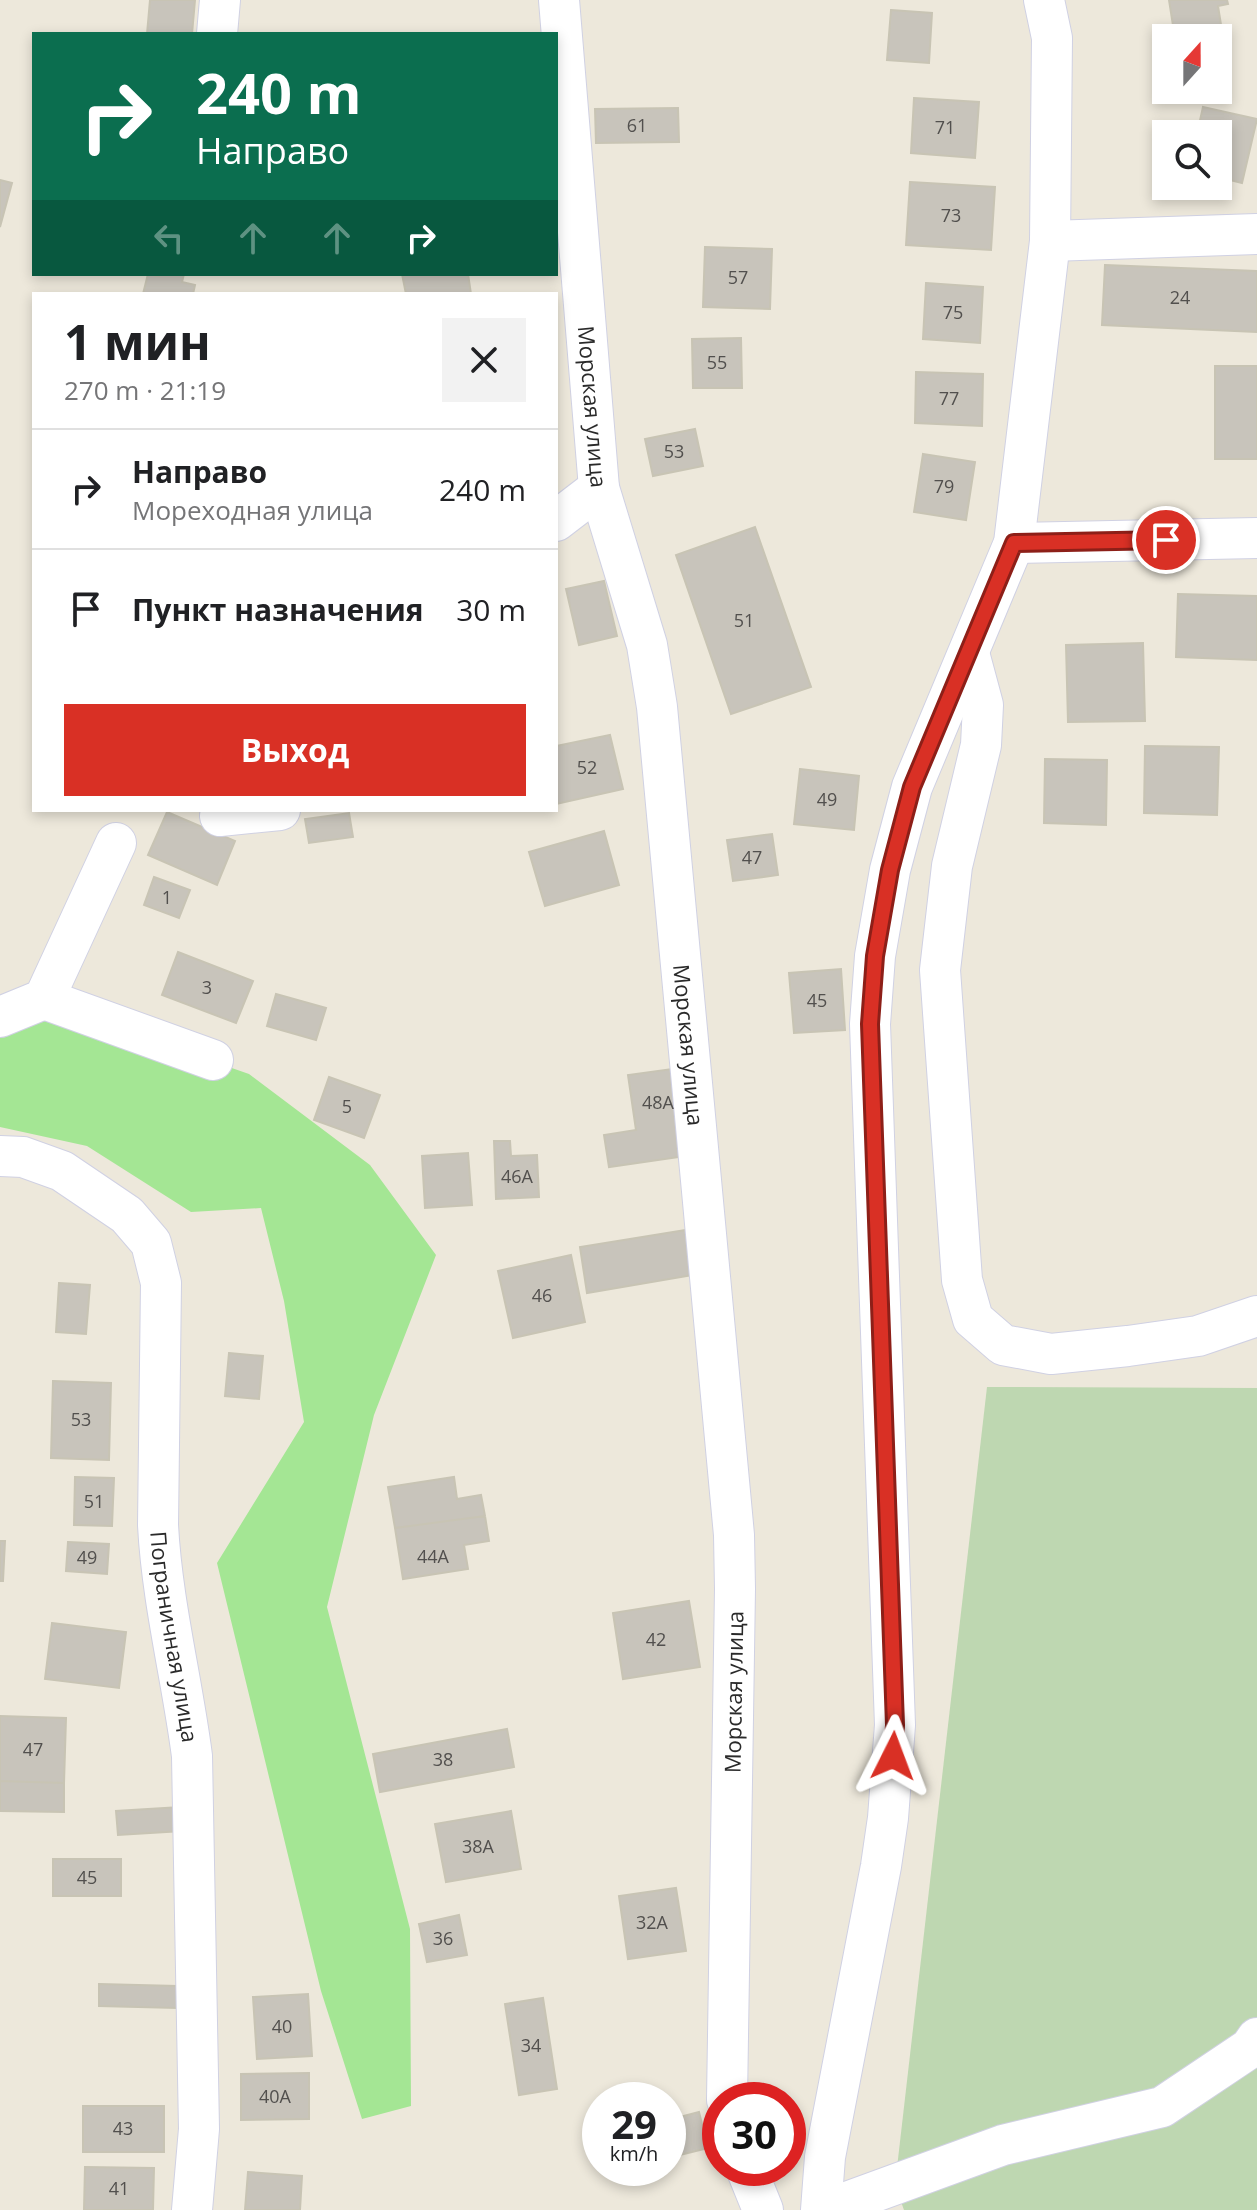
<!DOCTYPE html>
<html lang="ru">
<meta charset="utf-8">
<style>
:root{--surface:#fff;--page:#f2f2f2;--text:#202124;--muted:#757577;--line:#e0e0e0;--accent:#d93025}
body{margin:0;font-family:"Open Sans",sans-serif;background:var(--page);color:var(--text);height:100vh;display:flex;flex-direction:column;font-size:30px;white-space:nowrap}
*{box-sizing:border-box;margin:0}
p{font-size:26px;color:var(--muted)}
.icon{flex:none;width:44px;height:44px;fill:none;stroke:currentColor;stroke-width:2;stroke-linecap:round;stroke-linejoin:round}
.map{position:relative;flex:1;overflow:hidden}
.drawer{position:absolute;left:32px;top:292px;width:526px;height:520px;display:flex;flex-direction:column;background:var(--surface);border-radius:0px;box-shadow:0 4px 12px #0003}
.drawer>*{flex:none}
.banner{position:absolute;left:32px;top:32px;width:526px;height:244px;border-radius:0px;box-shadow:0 4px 12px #0003;background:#0b6e4f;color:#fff;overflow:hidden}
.needle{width:52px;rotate:21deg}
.tools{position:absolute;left:1152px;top:24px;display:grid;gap:16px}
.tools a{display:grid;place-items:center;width:80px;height:80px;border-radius:0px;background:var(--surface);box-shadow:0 4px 12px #0003;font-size:40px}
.speed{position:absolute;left:582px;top:2082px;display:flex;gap:16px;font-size:40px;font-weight:700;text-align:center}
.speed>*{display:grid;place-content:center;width:104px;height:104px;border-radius:50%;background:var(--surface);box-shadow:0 4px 12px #0003;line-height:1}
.speed small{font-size:20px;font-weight:400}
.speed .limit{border:12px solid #d22;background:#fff;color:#111}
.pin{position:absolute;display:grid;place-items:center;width:68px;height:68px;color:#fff;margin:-34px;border:4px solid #fff;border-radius:50%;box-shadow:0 2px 8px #0007}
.me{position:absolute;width:88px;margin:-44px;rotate:3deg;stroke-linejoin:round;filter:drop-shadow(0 0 6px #0008)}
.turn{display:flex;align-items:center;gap:28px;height:168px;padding:0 32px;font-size:36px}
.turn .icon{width:104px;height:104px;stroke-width:2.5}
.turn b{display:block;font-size:56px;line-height:68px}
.lanes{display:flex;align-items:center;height:76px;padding:0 32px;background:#0003;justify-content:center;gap:40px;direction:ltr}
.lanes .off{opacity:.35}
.round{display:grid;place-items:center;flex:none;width:84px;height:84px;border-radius:0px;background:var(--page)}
.summary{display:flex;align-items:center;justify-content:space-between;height:136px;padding:0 32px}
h1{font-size:48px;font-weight:700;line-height:60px}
.cta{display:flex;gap:16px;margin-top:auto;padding:16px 32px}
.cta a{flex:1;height:92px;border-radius:0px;background:var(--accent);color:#fff;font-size:32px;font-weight:700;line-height:92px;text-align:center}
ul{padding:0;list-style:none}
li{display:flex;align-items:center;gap:24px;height:120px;padding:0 32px;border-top:2px solid var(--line)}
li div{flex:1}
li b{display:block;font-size:30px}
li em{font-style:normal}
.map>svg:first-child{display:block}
.green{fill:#a4e694}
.cemetery{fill:#bed7b1}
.building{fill:#c8c4bb;stroke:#c8c4b4;stroke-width:2}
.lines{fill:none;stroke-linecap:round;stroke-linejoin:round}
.minor-casing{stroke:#d0d1e3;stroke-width:42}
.minor{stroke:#fff;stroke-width:40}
.route-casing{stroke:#8d1f18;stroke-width:20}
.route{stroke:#d93025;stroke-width:14}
.labels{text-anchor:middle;stroke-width:7;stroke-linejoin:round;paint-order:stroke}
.number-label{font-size:18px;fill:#52504e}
.street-label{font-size:22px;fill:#2a2a2a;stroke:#fff}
</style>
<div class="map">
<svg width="1257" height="2210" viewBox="0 0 1257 2210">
<rect width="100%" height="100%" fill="#ede8db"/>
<path class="green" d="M71,1012l178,62 121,91 66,90 -62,160 -47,192 83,322 1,177 -49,13 -41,-128 -104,-428 87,-141 -20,-121 -23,-93 -70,4 -104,-66 -87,-19v-91z"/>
<path class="cemetery" d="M987,1387l270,1v822h-353l-9,-25z"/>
<path class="building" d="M150,0h45l-3,34h-45z
M1169,0h58l1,4 -10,2 4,25 -47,7z
M891,10l41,3 -3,50 -42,-3z
M914,98l65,4 -4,56 -64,-5z
M1203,107l54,12 -15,64 -24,-6v-43h-21z
M678,108l1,34 -83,1 -1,-34z
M0,180l12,3 -12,44z
M910,182l85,5 -4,63 -85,-5z
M705,247l67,2 -2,60 -67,-2z
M1105,265l152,6v61l-155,-7z
M148,274l11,2v-2h25l-2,8 13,3 -2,9h-50z
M402,274h66l3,20h-65z
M926,283l57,4 -3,56 -57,-4z
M741,338l1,50h-49l-1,-49z
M1215,366h42v93h-42z
M916,372l67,2 -1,52 -67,-3z
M695,429l8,37 -50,10 -8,-37z
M923,454l52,8 -9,58 -52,-8z
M755,527l56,160 -80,27 -55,-159z
M604,581l13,55 -38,9 -13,-56z
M1178,594l79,2v64l-81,-3z
M1143,643l2,78 -77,1 -2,-77z
M610,735l13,54 -67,15v-58z
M1145,746l74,1 -2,68 -73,-2z
M1045,759l62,1 -1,65 -62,-2z
M800,769l59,7 -5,54 -60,-6z
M167,812l68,29 -18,44 -69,-30z
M349,813l4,24 -44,6 -4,-24z
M604,831l15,54 -74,21 -16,-54z
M772,834l6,41 -45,6 -6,-41z
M154,877l36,13 -11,28 -35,-13z
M178,952l75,29 -17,42 -74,-28z
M841,969l4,61 -51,3 -5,-60z
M276,994l50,14 -10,32 -49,-14z
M679,1068l14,87 -84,12 -5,-32 32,-5 -8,-55z
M329,1077l51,18 -16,43 -50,-18z
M494,1141h16l1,15 26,-1 2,42 -43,2z
M468,1153l4,52 -47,3 -3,-52z
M686,1230l7,45 -106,18 -7,-46z
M571,1255l14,67 -72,16 -15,-67z
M59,1283l31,2 -4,49 -30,-2z
M229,1353l34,3 -4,43 -34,-3z
M53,1381l58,2 -2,77 -58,-2z
M75,1477l39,1 -2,48 -38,-1z
M454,1477l3,22 24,-4 4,21 -90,12 -7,-41z
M485,1516l4,25 -25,4 4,24 -65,10 -8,-51z
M0,1541h5l-2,40h-3z
M68,1542l41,2 -2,30 -41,-3z
M689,1601l11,66 -77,12 -10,-66z
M52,1623l74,9 -7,56 -74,-9z
M0,1716l66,2 -2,65 -64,-2z
M507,1729l7,38 -134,25 -7,-38z
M0,1781l64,2v29l-64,-1z
M180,1807l2,24 -64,4 -2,-24z
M511,1811l10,58 -75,13 -11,-58z
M53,1859h68v37h-68z
M676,1888l10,63 -58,8 -9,-63z
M459,1915l8,40 -40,7 -8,-38z
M99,1984l78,2v22l-78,-2z
M308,1994l4,62 -55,3 -4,-62z
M543,1998l14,91 -38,6 -14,-91z
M309,2073v46l-68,1v-46z
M83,2106h81v46h-81z
M699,2112l9,36 -40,10v-38z
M85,2167l69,1 -1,42h-69z
M248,2172l54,4 -2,34h-55z"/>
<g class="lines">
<g class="minor-casing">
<g id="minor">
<path id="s1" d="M559,0l40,488 48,157 10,62 77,828 1,54 -8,511"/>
<path d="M217,34l3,-34"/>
<path d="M1050,241l207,-7"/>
<path d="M556,521l43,-33"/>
<path d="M1014,543l243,-5"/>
<path d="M969,653l14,52 -2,40 -29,121 -12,104 22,310 11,39 30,26 48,9 77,-8 70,-10 59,-20"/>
<path d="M220,816l60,-6"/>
<path d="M44,999l169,61"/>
<path d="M0,1017l44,-18 72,-156"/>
<path id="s2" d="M0,1156l23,1 39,14 65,44 24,28 10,40 -3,242c4,77 24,154 34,231l7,373 -7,81"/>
<path d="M746,2168l17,42"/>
<path d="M821,2210l4,-53 56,-291 7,-48 7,-93 -25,-701 5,-68 15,-86 22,-83 102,-244 36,-302 2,-203 -8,-38"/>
<path d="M825,2210l178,-65 159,-38 88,-59 7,-10"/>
</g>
</g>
<use href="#minor" class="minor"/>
</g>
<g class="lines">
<g class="route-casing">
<path id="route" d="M893,1756l2,-31 -25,-701 5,-68 15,-86 22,-83 102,-244 152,-3"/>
</g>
<use href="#route" class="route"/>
</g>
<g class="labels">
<g class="number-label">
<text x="637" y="132">61</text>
<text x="945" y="134">71</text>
<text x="951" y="222">73</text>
<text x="738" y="284">57</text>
<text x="1180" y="304">24</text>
<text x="953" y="319">75</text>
<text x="717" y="369">55</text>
<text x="949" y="405">77</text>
<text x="674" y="458">53</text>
<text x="944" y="493">79</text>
<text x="744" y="627">51</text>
<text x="587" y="774">52</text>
<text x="827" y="806">49</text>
<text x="752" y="864">47</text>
<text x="167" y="904">1</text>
<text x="207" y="994">3</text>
<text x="817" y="1007">45</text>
<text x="658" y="1109">48А</text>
<text x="347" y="1113">5</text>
<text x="517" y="1183">46А</text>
<text x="542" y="1302">46</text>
<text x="81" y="1426">53</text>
<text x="94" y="1508">51</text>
<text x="433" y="1563">44А</text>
<text x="87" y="1564">49</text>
<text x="656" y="1646">42</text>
<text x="33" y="1756">47</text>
<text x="443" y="1766">38</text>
<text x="478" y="1853">38А</text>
<text x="87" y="1884">45</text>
<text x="652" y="1929">32А</text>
<text x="443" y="1945">36</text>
<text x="282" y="2033">40</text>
<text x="531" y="2052">34</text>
<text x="275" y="2103">40А</text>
<text x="123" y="2135">43</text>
<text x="119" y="2195">41</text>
</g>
<g class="street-label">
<text dy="8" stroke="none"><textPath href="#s1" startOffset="408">Морская улица</textPath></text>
<text dy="8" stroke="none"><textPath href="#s1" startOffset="1056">Морская улица</textPath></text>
<text dy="8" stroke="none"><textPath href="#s2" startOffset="576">Пограничная улица</textPath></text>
<text transform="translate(734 1692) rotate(-89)" y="8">Морская улица</text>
</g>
</g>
</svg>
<div class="tools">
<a><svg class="needle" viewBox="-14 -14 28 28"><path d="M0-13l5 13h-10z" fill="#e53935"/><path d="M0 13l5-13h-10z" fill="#757577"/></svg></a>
<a><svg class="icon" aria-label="search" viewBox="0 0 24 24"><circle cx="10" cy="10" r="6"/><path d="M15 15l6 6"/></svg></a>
</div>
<div class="speed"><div>29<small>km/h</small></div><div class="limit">30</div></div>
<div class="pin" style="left:1166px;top:540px;background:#d93025"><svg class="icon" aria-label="arrive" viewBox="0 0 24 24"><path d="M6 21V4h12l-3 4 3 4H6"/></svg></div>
<svg class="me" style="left:893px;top:1756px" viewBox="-20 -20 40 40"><path d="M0-17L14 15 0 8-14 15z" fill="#d93025" stroke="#fff" stroke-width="4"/></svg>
<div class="banner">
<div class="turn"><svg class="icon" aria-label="right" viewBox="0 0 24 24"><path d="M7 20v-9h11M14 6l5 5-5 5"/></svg><div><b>240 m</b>Направо</div></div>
<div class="lanes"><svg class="icon off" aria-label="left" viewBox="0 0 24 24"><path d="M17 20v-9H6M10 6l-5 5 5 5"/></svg><svg class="icon off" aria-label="ahead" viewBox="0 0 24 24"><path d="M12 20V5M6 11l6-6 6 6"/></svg><svg class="icon off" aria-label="ahead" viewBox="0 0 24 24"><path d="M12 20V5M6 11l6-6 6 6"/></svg><svg class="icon" aria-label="right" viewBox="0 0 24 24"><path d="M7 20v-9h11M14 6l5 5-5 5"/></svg></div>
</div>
<section class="drawer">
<div class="summary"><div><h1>1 мин</h1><p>270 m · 21:19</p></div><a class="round"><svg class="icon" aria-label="close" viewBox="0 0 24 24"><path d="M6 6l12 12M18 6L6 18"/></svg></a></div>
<ul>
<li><svg class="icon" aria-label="right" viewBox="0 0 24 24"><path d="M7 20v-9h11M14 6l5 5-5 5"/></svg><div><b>Направо</b><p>Мореходная улица</p></div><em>240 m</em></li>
<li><svg class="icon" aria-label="arrive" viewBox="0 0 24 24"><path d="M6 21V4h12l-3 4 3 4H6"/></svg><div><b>Пункт назначения</b></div><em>30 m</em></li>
</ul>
<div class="cta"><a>Выход</a></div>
</section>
</div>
